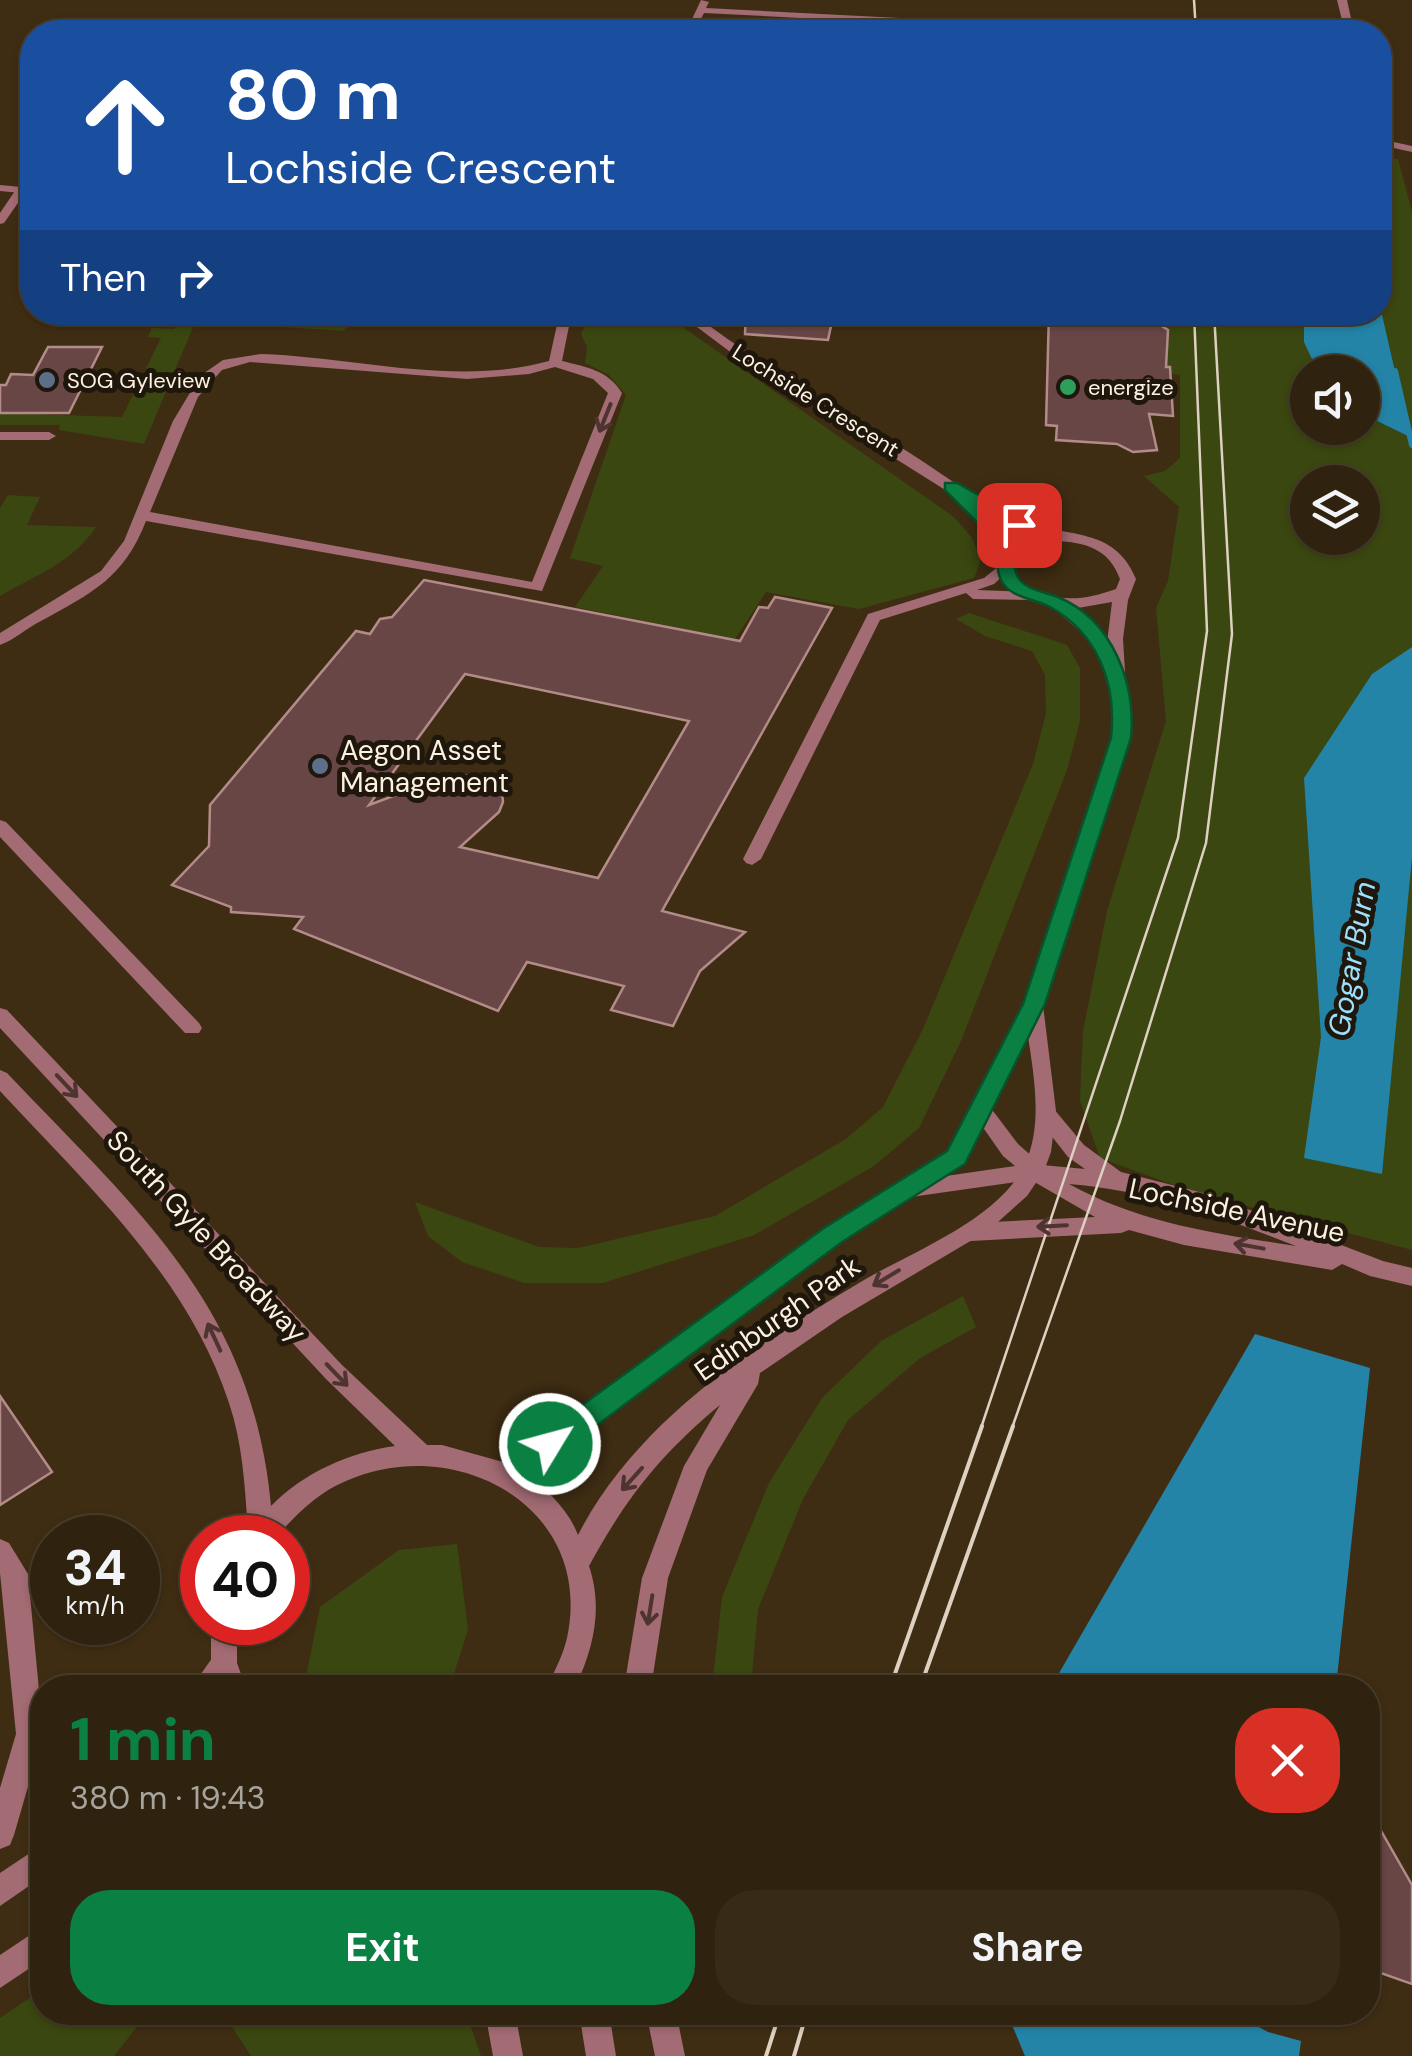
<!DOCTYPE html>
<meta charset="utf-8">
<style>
:root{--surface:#2f220e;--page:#372a17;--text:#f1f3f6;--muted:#a7a49e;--line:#4a3f2e;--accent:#0b8043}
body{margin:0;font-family:"DM Sans",sans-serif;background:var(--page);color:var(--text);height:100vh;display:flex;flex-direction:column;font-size:38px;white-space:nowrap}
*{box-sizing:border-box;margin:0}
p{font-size:32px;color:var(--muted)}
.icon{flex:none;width:55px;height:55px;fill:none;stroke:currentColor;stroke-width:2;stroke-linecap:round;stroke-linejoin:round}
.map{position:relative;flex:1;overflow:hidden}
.sheet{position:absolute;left:30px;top:1675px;width:1350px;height:350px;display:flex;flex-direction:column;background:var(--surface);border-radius:40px;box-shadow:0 2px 8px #0004,0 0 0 2px var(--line)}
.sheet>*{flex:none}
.guide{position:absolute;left:20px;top:20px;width:1372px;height:305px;border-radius:40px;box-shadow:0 2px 8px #0004,0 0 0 2px var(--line);background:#1a4fa0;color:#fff;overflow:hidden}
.tools{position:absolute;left:1290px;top:355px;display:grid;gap:20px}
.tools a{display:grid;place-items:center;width:90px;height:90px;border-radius:50%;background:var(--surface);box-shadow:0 2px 8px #0004,0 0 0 2px var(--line);font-size:50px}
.speed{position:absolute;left:30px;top:1515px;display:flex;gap:20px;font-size:50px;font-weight:700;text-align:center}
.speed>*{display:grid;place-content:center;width:130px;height:130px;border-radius:50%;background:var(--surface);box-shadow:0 2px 8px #0004,0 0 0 2px var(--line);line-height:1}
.speed small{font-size:25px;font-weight:400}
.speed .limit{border:15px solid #d22;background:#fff;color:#111}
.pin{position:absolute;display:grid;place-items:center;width:85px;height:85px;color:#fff;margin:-42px;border-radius:20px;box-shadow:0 5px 15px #0006}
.me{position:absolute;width:110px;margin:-55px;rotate:53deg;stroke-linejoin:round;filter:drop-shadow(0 0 8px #0008)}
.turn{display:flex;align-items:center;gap:35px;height:210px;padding:0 40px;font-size:45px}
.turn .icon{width:130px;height:130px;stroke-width:2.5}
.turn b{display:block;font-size:70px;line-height:85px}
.then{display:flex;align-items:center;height:95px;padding:0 40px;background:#0003;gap:20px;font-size:38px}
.round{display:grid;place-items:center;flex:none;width:105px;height:105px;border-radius:40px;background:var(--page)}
.overview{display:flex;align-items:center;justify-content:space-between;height:170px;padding:0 40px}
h1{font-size:60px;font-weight:700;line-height:75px;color:var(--accent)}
.button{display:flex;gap:20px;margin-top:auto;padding:20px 40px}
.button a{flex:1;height:115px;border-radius:40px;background:var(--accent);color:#fff;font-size:40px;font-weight:700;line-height:115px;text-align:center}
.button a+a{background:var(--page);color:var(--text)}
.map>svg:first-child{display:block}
.green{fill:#3b4710;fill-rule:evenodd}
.water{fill:#2384a7}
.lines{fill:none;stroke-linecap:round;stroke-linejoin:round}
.stream{stroke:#2384a7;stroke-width:6}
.building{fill:#684645;stroke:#b38c8a;stroke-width:2.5;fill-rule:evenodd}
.service{fill:#a36b74;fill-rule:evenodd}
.minor{fill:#a36b74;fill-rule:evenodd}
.tertiary{fill:#a36b74;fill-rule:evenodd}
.tram-far1{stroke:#ded1c1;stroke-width:2.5}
.tram{stroke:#ded1c1;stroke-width:4}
.oneway{stroke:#4d3430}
.route{fill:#0b8043;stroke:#07532c;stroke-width:2.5}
.service-dot{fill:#5c6f8a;stroke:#1f170c;stroke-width:4}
.leisure-dot{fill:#2e9e5b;stroke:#1f170c;stroke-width:4}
.labels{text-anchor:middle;stroke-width:10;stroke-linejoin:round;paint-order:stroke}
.far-poi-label{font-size:22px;fill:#fdf1e2;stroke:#1f170c;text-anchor:start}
.far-street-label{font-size:22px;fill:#fdf1e2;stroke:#1f170c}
.poi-label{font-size:28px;fill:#fdf1e2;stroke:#1f170c;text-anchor:start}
.street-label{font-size:28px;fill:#fdf1e2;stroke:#1f170c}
.water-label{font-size:30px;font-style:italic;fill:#9de0fd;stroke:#1f170c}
</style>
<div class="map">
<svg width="1412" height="2056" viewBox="0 0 1412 2056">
<rect width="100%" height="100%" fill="#3f2d13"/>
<path class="green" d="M1380,158l18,1 14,53v1038l-222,-59 -90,-33 -20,-57 3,-70 24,-120 59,-190 -10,-113 12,-27 11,-74 -35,-31 21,-5 15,-13v-83l-31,-4v-17h18l-1,-41 214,-1zM1308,372h54v56h-54zM1308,482h54v56h-54z
M661,312l293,205 18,21 9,22 -7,18 -115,31 -93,-17 -31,47 -160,-32 28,-41 -33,-8 56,-163 -17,-20 -24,-12 2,-16 -6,-13 10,-21z
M183,313h16l-55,131 -85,-14 1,-5h-60v-12l122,4 39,-79 -13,-1 4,-9 22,1z
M249,313v-1l109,1 -14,18 -103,-7z
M8,495l32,2 -13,28 69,2c-25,37 -59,47 -96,69v-88z
M969,613l98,32 13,23v53l-13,49 -106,271 -42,87 -45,38 -120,69 -151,48h-79l-62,-21 -34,-26 -13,-34 124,45 39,1 137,-32 131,-77 37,-32 40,-78 110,-265 13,-51 -1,-38 -13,-24 -47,-15 -29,-17z
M963,1296l13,31 -56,31 -72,62 -45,79 -45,110 -7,78h-39l10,-90 47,-114 53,-85 59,-57z
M457,1544l11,85 -18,58h-146l16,-80 79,-57z
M42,1970v42l106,1 -34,43h-114v-38l31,-21 2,-20z
M223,2013h243l15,43h-230z"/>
<path class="water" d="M1380,306l30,131 -47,-23 -1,-42h-44l-14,-30v-29l76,-1z
M1412,647v210l-30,317 -78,-16 17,-121 -17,-259 68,-104z
M1255,1334l115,34 -34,319h-285z
M1007,2013h226l35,19 33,9 -2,15h-274z"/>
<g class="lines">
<path class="stream" d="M1395,371l17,74"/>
</g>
<path class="building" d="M746,312h88l-6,28 -83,-6z
M1049,312l108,2v9l11,7 -2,37h4l3,49 -24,-2 8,36 -24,2 -16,-8 -61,-4 1,-14 -11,-1z
M48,347h54l-33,66h-69v-28h6l5,-11 22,1z
M424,580l316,61 19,-34 9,1 7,-11 57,11 -170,303 83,21 -45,39 -27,55 -62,-16 13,-24 -97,-24 -29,49 -204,-82 9,-12 -72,-5v-5l-59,-22 37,-39 1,-41 146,-174 14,3 10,-15 12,-2zM465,674l224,47 -91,157 -138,-31 39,-35 4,-10 -1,-10 -23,-16 -30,-1 -80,30z
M0,1396l52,76 -52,33z
M1368,1808l44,77v99l-40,-14 1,-7 -5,-1z"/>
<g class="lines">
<path class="service" d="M564,312h13l-7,9 -8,40c24,6 46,9 60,32l-80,198 -396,-70c-22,57 -54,72 -105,100 -14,7 -27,19 -41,24v-12l101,-62 23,-30 49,-120 27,-45 23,-16 38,-6c95,3 195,33 288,7l9,-41zM250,362l217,17 62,-5 26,-7 38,12 15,14 -76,189 -382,-70 48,-115 24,-27z
M1005,561l5,2v6l-16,15 -17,6 58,2 5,2v6l-67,-1 -7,-6 -86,27 -119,239 -9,6 -6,-2 -3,-4 125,-245 116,-36z
M0,820l6,2 193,201 3,5 -3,5h-14l-185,-196z
M0,1539l9,4 19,31 14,148v16l-28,97 -4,10 -10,4v-61l16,-54 -16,-161z"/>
<path class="minor" d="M701,0l8,2 -3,6 370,19 5,3 -12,2 -365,-19 -10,19h-8z
M1337,0h10l7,32h-9z
M1380,139l32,7v6l-32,-7z
M17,188l10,2 -23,33 -4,1v-11z
M0,432h49l7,4 -7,4h-49z
M980,1101l7,2 31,41 24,21 43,4 -17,-12 -29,-37 -3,-6 3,-6h14l31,37 37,27 90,23 172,66 29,7v18l-42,-10 -28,-12 -10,6 -148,-25 -55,-15 -8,3 -150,8 -8,-3 -3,-6 3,-6 8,-3 124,-6 -64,-37 -120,17 -8,-2 -3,-6 3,-6 8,-2 104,-15 -12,-10 -33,-47 3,-6zM1069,1184c83,7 150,32 227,62 -79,-12 -157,-23 -227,-62z
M224,1650l9,4 4,9 -16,25h-30l24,-34z
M42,1845v32l-42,29v-33z
M42,1927v33l-42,28v-33z"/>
<path class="tertiary" d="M0,185l32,3v6l-32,-3z
M677,312h14c65,51 137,89 206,133 41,25 79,56 124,75 45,19 93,5 115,59l-8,21 -5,39 6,99 -86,267 13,106 -5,41 -7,19 -17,25 -38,34 -147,87 -82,56 -2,11 -51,86 -39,108 -17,110h-27l18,-110 42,-112 36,-61c-60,50 -94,93 -131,161 14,42 5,80 -13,120l-29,2c7,-17 16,-32 20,-50 28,-130 -110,-206 -221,-157 -29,12 -50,34 -71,57h-29l2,-7c-3,-42 -5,-87 -19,-128 -41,-126 -141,-217 -229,-312v-21l7,3c129,136 246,233 264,433 32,-33 79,-54 124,-60l-69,-67 -326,-351v-20l7,2 335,355 85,80h15l61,17 322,-233 123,-77 76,-148 89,-266 -4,-72 -22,-29 -36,-31 -22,-6 -24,-17 -10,-40 -36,-40 -1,-5 -205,-129zM983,513l53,22 -25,12zM1055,541c31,1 54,8 65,38l-4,10c-36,13 -67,15 -99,-11l-2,-19 10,-9zM1112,602l-5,41 -8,-12 -27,-22zM1028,1036c6,41 15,89 -3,128 -26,56 -115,88 -166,119 -106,63 -223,139 -281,252 -9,-24 -31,-47 -54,-61l317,-233 123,-77z
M211,1622h26v41l9,25h-27l-8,-25z
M485,2012h30l8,44h-30z
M579,2012h30l7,44h-30z
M646,2012h30l9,44h-30z"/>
<path class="tram-far1" d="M1194,0l2,32
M981,1428l197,-590 29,-207 -13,-319
M1012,1428l108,-307 86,-278 26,-209 -18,-322"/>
<path class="tram" d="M890,1688l92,-262
M920,1688l93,-262
M766,2056l14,-44
M794,2056l13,-44"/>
</g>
<defs><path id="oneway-shaft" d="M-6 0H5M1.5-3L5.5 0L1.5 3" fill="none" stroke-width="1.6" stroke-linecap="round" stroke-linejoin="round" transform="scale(2.5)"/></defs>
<g class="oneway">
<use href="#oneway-shaft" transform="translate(605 418) rotate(112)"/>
<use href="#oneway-shaft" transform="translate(67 1086) rotate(47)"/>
<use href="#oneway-shaft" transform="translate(1052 1226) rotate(177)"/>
<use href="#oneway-shaft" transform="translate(1249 1246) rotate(-170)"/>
<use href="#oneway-shaft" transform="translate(886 1278) rotate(149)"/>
<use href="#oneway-shaft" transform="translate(214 1337) rotate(-115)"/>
<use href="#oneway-shaft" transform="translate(337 1375) rotate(46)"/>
<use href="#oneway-shaft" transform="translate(632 1479) rotate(132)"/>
<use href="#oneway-shaft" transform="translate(650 1610) rotate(99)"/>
</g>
<path class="route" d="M945,483h12l68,38 2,4 -8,5 -37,-19c10,10 25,22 29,36 3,9 2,22 7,30 7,13 27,15 40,20 55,23 78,87 73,141l-86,266 -80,160 -123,78 -282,211 -10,4 -10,-4 -4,-9 4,-8 284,-208 123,-77 76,-147 88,-266c6,-53 -13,-106 -63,-132 -15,-8 -38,-8 -47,-26 -6,-11 -2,-27 -9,-38 -11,-19 -32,-36 -47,-52z"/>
<g class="service-dot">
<circle cx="47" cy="380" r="10"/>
<circle cx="320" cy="766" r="10"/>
</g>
<circle class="leisure-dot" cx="1068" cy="387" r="10"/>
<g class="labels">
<g class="far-poi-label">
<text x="67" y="388">SOG Gyleview</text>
<text x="1088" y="395">energize</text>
</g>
<g class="far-street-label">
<text transform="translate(816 400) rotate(32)" y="8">Lochside Crescent</text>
</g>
<g class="poi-label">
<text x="340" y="760">Aegon Asset<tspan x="340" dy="32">Management</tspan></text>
</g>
<g class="street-label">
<text transform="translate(1237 1210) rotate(12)" y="10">Lochside Avenue</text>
<text transform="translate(207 1236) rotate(47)" y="10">South Gyle Broadway</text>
<text transform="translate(777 1318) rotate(-35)" y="10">Edinburgh Park</text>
</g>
<g class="water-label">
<text transform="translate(1352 959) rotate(-80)" y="10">Gogar Burn</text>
</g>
</g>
</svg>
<div class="tools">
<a><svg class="icon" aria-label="sound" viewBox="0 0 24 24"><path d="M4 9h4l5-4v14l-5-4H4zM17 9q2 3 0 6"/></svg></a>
<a><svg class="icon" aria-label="layers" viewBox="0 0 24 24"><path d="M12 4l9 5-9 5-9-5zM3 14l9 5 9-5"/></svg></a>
</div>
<div class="speed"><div>34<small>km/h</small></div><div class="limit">40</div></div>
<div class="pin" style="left:1019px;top:525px;background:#d93025"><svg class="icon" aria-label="arrive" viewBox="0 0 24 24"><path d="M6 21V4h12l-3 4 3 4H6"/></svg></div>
<svg class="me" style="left:550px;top:1444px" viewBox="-20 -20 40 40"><circle r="17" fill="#0b8043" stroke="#fff" stroke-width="3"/><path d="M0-11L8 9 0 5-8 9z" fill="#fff"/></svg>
<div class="guide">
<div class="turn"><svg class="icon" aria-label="ahead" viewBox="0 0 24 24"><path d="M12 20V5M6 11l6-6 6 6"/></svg><div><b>80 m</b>Lochside Crescent</div></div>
<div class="then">Then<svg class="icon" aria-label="right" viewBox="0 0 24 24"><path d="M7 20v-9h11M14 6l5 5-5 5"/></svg></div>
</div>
<section class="sheet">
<div class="overview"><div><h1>1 min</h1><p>380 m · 19:43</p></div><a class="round" style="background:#d93025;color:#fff"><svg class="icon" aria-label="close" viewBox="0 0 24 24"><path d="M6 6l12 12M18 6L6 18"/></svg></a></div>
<div class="button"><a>Exit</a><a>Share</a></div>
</section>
</div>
